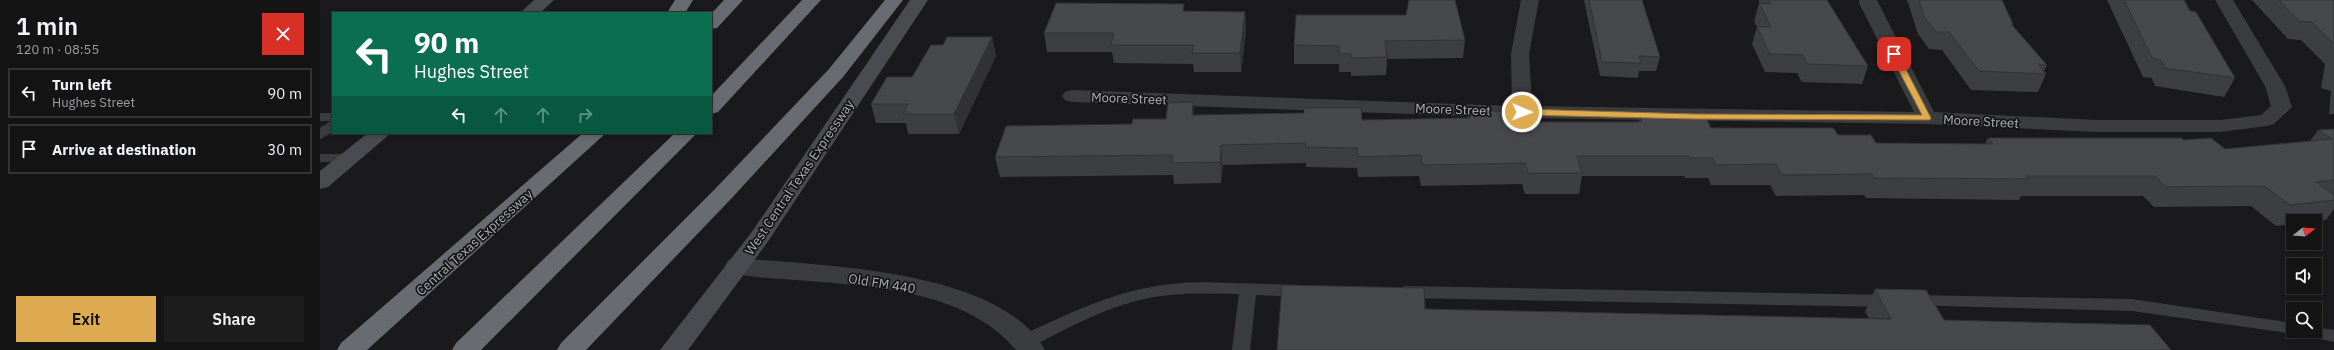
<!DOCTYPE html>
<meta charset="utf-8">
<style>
:root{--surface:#141415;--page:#1d1d1e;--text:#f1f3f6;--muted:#9d9ea0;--line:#333334;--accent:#deab50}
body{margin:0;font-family:"IBM Plex Sans",sans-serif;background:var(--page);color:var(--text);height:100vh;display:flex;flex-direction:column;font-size:15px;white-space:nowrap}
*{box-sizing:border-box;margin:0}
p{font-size:13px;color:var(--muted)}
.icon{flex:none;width:22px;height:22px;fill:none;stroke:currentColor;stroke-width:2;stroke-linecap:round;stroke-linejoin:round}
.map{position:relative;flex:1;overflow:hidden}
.panel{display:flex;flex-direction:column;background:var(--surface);width:320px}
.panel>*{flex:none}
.guide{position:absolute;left:12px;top:12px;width:380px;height:122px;border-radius:0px;box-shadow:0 2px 6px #0003,0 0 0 1px var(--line);background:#0b6e4f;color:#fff;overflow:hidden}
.needle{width:26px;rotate:73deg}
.controls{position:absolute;left:1966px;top:214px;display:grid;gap:8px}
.controls a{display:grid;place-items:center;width:36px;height:36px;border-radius:0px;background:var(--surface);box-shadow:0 2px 6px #0003,0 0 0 1px var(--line);font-size:20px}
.pin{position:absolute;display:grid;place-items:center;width:34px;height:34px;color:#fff;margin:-17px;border-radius:8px;box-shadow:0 2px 6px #0006}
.me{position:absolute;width:44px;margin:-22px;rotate:91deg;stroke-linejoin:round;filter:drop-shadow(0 0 3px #0008)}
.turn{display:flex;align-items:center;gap:14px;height:84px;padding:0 16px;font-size:18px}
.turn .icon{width:52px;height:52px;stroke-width:2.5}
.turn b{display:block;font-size:28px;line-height:34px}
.lanes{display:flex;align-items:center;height:38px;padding:0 16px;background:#0003;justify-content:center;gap:20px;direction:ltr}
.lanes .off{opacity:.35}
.round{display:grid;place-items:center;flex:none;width:42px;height:42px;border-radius:0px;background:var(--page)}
.head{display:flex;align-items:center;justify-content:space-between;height:68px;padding:0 16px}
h1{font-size:24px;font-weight:600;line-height:30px}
.primary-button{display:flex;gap:8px;margin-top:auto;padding:8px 16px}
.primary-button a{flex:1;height:46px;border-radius:0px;background:var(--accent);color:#111;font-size:16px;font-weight:600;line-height:46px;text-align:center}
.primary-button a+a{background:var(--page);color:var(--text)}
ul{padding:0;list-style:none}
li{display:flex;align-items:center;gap:12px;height:50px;margin:0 8px 6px;padding:0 8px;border:2px solid var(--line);border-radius:0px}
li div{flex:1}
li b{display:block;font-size:15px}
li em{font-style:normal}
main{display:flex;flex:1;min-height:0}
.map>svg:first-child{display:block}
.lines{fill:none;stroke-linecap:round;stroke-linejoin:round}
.lane{fill:#3b3c40;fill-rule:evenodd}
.street{fill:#3b3c40;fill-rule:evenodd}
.secondary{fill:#4a4b50;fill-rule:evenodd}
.highway{fill:#686b71;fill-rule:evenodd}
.wall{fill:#3d3e41}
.shaded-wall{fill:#323235}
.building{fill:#47484c;stroke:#323235}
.route{fill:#deab50;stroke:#906f34}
.labels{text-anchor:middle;stroke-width:3.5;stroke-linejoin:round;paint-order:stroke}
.street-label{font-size:13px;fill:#aeb2ba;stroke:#151517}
</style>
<main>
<section class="panel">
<div class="head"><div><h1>1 min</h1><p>120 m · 08:55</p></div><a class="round" style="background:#d93025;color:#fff"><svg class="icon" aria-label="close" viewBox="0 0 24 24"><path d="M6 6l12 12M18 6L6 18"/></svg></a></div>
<ul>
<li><svg class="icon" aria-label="left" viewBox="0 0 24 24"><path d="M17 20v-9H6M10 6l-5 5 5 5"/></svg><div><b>Turn left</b><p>Hughes Street</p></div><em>90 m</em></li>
<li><svg class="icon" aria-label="arrive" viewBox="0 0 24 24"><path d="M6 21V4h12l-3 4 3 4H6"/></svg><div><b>Arrive at destination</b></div><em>30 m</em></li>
</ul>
<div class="primary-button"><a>Exit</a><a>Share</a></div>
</section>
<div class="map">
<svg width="2014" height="350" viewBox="0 0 2014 350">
<rect width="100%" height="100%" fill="#1a1a1c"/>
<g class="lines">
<path class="lane" d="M0,113h13v19l-13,7v-11l11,-7h-11z
M0,154h30l7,4 -7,4h-30z
M881,282l100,3 6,2 3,4 -3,4 -6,2 -45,-2 -6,55h-18l7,-56c-36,-1 -73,-2 -107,8 -36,10 -69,29 -102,45l-6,2 -6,-2 -3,-5 3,-5c66,-30 108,-53 183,-55z
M1085,286l486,9 6,2 3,4 -3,4 -6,2 -486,-9 -6,-2 -3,-4 3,-4z
M1593,295l219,4 161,24v8h22v-4l19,3v12l-38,-8 -164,-23 -225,-6 -3,-4 3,-4z"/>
<path class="street" d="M1201,0h18l-10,54 3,52 382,6 -55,-109v-3h18l57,112 163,8h123l41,-5 10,-9 -6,-20 -50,-86h18l52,86 7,21 -18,17 -7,2 -47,6h-123l-170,-8 -405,-6 -450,-16 -7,-2 -3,-4 3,-4 7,-2 440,16 -1,-52z
M417,258c84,8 262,10 308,92h-29c-51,-61 -147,-64 -221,-70 -22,-2 -45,-2 -67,-8l-3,-6 3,-6z"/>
<path class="secondary" d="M214,0h20l-14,13h-20z
M590,0h18l-161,243 -79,107h-28l91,-117z
M48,133h23l-63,54 -8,2v-18z"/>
<path class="highway" d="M355,0h18l-8,13h-18z
M404,0h19l-26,28 -6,1v-15z
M482,0h19l-103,112 -7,2v-18z
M565,0h18l-60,77 -113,123 -144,150h-29l4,-7 153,-153 115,-121z
M263,133h23l-239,217h-30l4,-7z
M355,133h22l-216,217h-29l4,-7z"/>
</g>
<path class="wall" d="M1264,0h58l18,57 -4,14h-17l-1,7 -38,-2z
M1439,0h68l41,66 -6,18 -60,-2 -5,-9 -32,-1 -13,-28 5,-17 -3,-6 5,-18z
M1587,0h95l11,24v2l34,39 -3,6 2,3 -8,18 -67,-2 -29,-40 -13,-1 -11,-15z
M1787,0h77l6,11 45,67 -11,19 -69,-11 -3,-8 -9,-1z
M1932,0h82v114h-5l2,-23 -10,-3 4,-24 -24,-24 -13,-1z
M865,11l60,1 1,19 -5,41h-47l-1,-8 -79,-1 -2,-11h-65l-3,-19z
M976,15l169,25 -2,18 -76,1 -1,16 -35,1v-4h-12v-8h-45v-19z
M672,37l4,19 -37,78h-51l-2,-11h-30l-5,-19 41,-27 31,-32z
M1148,111l59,11h112l1,-6 71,12 127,7 38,8 109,1 3,-6 196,2 41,9 85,-8 8,-11 16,-1v80l-8,11 -11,1h-22v3l-17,2 -25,-20 -97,1 -11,-11h-122l-2,4 -153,-2 -2,-3 -88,1 -6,-11h-59l-3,-7h-23l-1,-2h-102l-3,18h-54l-3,-10 -101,2 -2,-10 -61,1 -1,-9 -51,-1v-4l-83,2 -2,18 -47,1 -1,-9 -173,2 -5,-20 137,-33 62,-9 168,5 105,-2z
M1555,289l69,31 -75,-2 -4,-6z"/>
<path class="shaded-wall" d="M925,12l1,19 -5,41 -1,-19z
M672,37l4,19 -37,78 -5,-20z
M873,102l2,20 -3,-7z
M901,145l2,20 -2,18 -1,-21z"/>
<path class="building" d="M1089,0h46l10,40 -80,1 2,16 -36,1v-4h-12v-8l-45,-1 2,-30h110z
M1269,0h53l18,57 -21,-1 2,7 -39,-1z
M1449,0h58l41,66 -61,-2 -4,-9 -33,-1 -13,-27h14l-12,-24 12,1z
M1599,0h83l11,24h-2l36,41h-8l7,9 -67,-3 -30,-39h-13l-12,-15z
M1804,0h60l6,11 6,1 39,66 -70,-10 -4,-8 -9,-2z
M1959,0h55v44l-22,-22 -13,-1z
M736,3l128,1 -1,7 62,1 -5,41h-48l2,-8h-83l3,-12h-70z
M627,37h45l-38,77h-51l5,-10h-37l16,-27h25l19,-32h12z
M873,102l-1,13 112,-2v-5h57l1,12 108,-2 -2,-7h56l3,11h115l-2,-6h65l6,12h122l5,7h33l5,8 117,1 -5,-6h193l3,2 27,-2 14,11 107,-10 -14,-9 16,-1v51l-18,2 18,13v5l-44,5 -26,-19 -98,1 -11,-11h-129l3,3 -155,-1 -2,-4 -90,1 -6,-11 -60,1 -3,-7h-23l-1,-2h-112l5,17h-54l-3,-10 -103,2 -1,-10 -63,2 -1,-9 -51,-1 -1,-4 -84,2 -1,17 -48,1 1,-8 -178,2 11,-31 126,-2 1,-5h33l2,-16z
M962,285l142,3 1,21 466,10 -16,-30 51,1 18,30 206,5 21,25h-894z"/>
<path class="route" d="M1571,53l7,1 33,64 -1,2 -236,-1 -172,-4 -5,-3 5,-3 172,5 228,1 -32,-61z"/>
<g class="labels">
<g class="street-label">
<text transform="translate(809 98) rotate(2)" y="5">Moore Street</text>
<text transform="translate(1133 109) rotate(2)" y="5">Moore Street</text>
<text transform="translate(1661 121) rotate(3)" y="5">Moore Street</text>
<text transform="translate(479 177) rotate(-56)" y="5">West Central Texas Expressway</text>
<text transform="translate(154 242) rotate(-42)" y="5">Central Texas Expressway</text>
<text transform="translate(562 283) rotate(9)" y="5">Old FM 440</text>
</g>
</g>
</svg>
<div class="controls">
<a><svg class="needle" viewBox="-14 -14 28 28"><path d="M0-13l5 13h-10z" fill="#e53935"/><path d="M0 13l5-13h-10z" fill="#9d9ea0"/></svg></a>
<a><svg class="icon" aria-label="sound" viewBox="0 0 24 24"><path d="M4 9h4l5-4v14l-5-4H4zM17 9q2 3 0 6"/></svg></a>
<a><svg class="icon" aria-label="search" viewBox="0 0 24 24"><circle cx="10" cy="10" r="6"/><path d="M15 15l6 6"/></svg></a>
</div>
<div class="pin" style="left:1574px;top:54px;background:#d93025"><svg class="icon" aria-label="arrive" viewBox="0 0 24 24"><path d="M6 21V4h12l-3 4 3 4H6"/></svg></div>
<svg class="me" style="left:1202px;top:112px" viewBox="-20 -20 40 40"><circle r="17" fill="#deab50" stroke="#fff" stroke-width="3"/><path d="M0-11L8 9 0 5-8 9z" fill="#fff"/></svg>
<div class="guide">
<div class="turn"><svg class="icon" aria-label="left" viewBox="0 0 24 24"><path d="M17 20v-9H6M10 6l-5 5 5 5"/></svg><div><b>90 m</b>Hughes Street</div></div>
<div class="lanes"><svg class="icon" aria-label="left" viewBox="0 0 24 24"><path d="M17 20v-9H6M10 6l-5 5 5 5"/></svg><svg class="icon off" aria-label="ahead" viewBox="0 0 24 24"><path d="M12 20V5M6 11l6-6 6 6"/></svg><svg class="icon off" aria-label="ahead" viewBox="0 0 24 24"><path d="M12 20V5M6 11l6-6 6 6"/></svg><svg class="icon off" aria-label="right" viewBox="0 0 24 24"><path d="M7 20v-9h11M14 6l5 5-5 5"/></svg></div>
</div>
</div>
</main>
